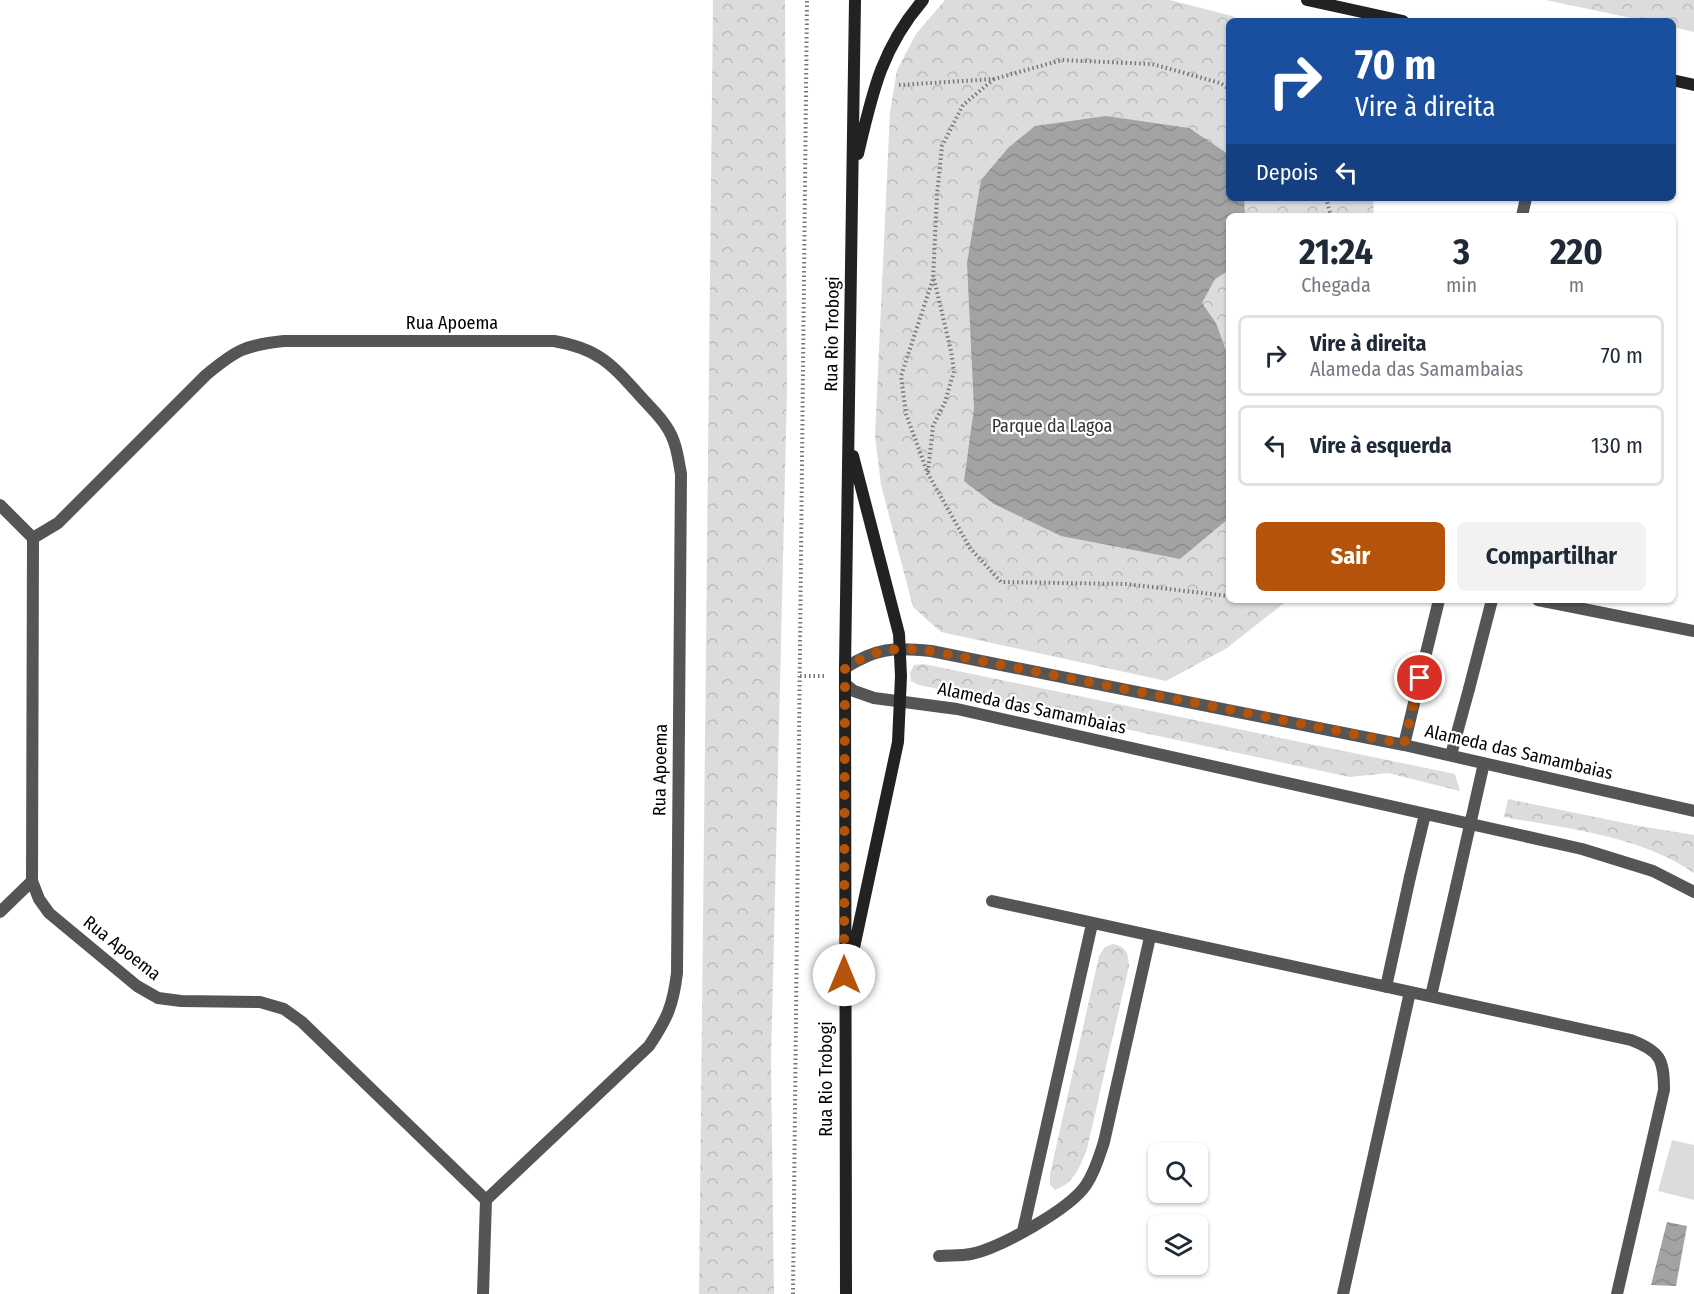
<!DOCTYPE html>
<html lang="pt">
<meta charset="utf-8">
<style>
:root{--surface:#fff;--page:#f2f2f3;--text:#1f2937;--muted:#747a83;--line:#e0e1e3;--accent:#b45309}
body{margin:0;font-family:"Fira Sans Condensed",sans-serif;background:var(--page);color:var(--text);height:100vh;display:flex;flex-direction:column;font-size:22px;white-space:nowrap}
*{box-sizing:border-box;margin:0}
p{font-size:20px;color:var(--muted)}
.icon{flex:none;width:33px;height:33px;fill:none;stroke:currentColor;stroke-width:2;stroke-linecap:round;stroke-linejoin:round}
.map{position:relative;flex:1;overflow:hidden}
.side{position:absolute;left:1226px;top:213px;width:450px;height:390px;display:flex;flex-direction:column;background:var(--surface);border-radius:9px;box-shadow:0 2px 4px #0004}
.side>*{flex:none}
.hud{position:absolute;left:1226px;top:18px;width:450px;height:183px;border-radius:9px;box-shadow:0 2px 4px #0004;background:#1a4fa0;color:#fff;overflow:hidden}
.buttons{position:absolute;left:1148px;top:1143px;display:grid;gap:12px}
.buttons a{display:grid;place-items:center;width:60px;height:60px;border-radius:9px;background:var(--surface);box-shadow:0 2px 4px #0004;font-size:30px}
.pin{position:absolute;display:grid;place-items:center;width:51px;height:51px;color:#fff;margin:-26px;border:3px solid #fff;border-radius:50%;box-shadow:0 2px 6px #0007}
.me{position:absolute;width:66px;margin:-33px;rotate:0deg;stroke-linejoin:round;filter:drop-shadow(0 0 4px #0008)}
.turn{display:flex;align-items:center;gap:21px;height:126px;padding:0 30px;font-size:27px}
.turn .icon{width:78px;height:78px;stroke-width:2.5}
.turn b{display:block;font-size:42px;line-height:51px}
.then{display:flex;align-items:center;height:57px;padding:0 30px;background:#0003;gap:12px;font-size:22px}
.eta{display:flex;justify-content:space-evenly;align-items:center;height:102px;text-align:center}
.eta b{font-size:36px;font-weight:700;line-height:42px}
.primary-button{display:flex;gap:12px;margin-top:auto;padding:12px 30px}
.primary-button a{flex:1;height:69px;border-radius:9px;background:var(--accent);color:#fff;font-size:24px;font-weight:700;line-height:69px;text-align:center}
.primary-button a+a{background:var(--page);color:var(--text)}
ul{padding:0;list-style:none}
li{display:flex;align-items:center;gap:18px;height:81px;margin:0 12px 9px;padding:0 18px;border:3px solid var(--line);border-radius:9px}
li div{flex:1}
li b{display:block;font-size:22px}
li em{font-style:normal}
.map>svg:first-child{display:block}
.forest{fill:url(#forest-crowns)}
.pitch{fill:#dcdcdc}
.water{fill:url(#water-waves)}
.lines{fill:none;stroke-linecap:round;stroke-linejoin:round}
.path{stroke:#777;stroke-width:4;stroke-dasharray:1.5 3;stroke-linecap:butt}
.lane{stroke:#555;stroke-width:12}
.street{stroke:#555;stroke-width:12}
.secondary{stroke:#222;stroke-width:12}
.route{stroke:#b45309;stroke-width:10;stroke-dasharray:0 18}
.labels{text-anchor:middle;stroke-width:4.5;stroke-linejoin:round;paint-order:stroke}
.street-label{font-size:18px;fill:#000;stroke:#fff}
.park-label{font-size:18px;fill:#333;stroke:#fff}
</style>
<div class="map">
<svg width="1694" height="1294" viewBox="0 0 1694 1294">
<defs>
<pattern id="forest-crowns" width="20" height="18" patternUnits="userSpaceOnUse" patternTransform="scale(1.5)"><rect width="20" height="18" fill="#dcdcdc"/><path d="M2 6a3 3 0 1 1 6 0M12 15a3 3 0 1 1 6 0" fill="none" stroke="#bbb"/></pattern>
<pattern id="water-waves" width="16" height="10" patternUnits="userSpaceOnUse" patternTransform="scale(1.5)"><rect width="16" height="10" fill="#a3a3a3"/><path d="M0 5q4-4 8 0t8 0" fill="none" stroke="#8b8b8b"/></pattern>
</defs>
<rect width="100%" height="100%" fill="#fff"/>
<path class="forest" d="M713,0h72l2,391 -16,671 3,232h-75z
M945,0h225l62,16 9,5h-13v177h145l1,18h-146v384h60l-61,48 -61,33 -225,-49 -28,-25 -32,-122 -6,-49 15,-324 7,-42 19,-36z
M1546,0h148v32l-21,-5 -1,-6h-27z
M924,664l531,110 5,17 -72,-18 -38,4 -431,-92 -8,-4 -1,-8 4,-8z
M1508,799l126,26 60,10v38c-56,-38 -126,-44 -190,-56z
M1113,944c14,3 15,9 16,22l-42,183c-7,18 -13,34 -32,41l-5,-5v-11l49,-218 6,-9z"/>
<path class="pitch" d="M1672,1140l22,5v55l-36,-9z"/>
<path class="water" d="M1106,116l83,12 39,26v44h16l1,18h-17v55l-13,8 -13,24 14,20 12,33v163l-48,40 -119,-23 -67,-32 -30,-23 10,-73 -7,-145 14,-83 27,-32 27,-22z
M1667,1222l20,4 -11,60 -25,-1z"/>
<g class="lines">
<path class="path" d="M994,79l-31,26 -21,41 -5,49 -4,84 -32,97 5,38 22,60 42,74 31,34 125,2 102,12
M899,85l95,-6 68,-19 90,4 68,19 8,5
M1326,198l5,18
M928,472l5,-46 12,-24 9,-31 -3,-20 -17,-72
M800,676h26
M793,1294l14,-1294"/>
<path class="lane" d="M1522,216l4,-18
M1538,600l156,31
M1420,678l19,-78
M1469,689l23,-89
M992,901l639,139c29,11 33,19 33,50l-47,204
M1386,987l24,-110
M1431,996l25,-109
M1023,1231l69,-307
M939,1256c10,-1 22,0 32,-2 29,-6 99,-45 115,-69 9,-13 13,-28 18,-43l46,-205
M1343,1294l67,-302"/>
<path class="street" d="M0,505l33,33 -1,343 -32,31
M845,668c31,-20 49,-21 86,-17l473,94 290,66
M845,684l9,7 20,7 83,11 625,140 71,22 41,21
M1404,745l16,-67
M1451,755l18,-66
M1410,877l15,-63
M32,881l7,18 10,14 88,73 21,12 23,3 79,1 24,7 18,13 184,178 163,-154c18,-27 24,-40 28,-73l4,-499c-3,-17 -5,-34 -15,-48 -6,-10 -16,-19 -24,-28 -30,-33 -42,-49 -88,-57h-270c-39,4 -48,9 -78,34l-148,148 -25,15
M1456,887l28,-124
M483,1294l3,-94"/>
<path class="secondary" d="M1307,0l96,21
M1672,80l22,5
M858,154c14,-60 23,-105 65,-154
M849,971l49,-229 3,-66 -2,-42 -46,-178
M846,1294l-1,-626 10,-668"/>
</g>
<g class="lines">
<path class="route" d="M844,975l1,-307c31,-20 49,-21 86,-17l473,93 16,-66"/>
</g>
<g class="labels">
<g class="street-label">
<text x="452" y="329">Rua Apoema</text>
<text transform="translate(832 334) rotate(-89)" y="6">Rua Rio Trobogi</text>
<text transform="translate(1032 708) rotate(12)" y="6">Alameda das Samambaias</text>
<text transform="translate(1519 752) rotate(13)" y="6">Alameda das Samambaias</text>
<text transform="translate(660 770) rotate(-89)" y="6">Rua Apoema</text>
<text transform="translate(122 948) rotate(38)" y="6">Rua Apoema</text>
<text transform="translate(826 1079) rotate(-90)" y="6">Rua Rio Trobogi</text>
</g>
<g class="park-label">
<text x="1052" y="432">Parque da Lagoa</text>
</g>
</g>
</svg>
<div class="buttons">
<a><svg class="icon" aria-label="search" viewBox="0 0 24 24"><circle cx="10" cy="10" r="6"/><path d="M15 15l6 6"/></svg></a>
<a><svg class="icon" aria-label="layers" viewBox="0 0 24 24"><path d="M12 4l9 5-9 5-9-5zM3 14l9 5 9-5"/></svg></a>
</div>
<div class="pin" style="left:1420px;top:678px;background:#d93025"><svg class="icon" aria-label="arrive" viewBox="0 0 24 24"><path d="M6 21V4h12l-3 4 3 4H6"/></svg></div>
<svg class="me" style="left:844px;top:975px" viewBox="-20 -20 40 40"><circle r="19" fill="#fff"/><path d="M0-13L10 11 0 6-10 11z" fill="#b45309"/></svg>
<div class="hud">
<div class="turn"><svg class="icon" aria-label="right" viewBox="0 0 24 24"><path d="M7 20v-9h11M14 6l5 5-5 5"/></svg><div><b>70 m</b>Vire à direita</div></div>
<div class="then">Depois<svg class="icon" aria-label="left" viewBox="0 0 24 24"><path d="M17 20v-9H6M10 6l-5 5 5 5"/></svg></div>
</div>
<section class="side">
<div class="eta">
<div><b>21:24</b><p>Chegada</p></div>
<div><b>3</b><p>min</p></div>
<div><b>220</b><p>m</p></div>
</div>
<ul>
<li><svg class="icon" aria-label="right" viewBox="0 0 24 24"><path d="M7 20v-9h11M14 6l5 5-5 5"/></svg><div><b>Vire à direita</b><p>Alameda das Samambaias</p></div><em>70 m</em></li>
<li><svg class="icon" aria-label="left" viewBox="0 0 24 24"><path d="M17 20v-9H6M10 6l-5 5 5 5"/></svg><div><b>Vire à esquerda</b></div><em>130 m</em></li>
</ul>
<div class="primary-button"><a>Sair</a><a>Compartilhar</a></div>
</section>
</div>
